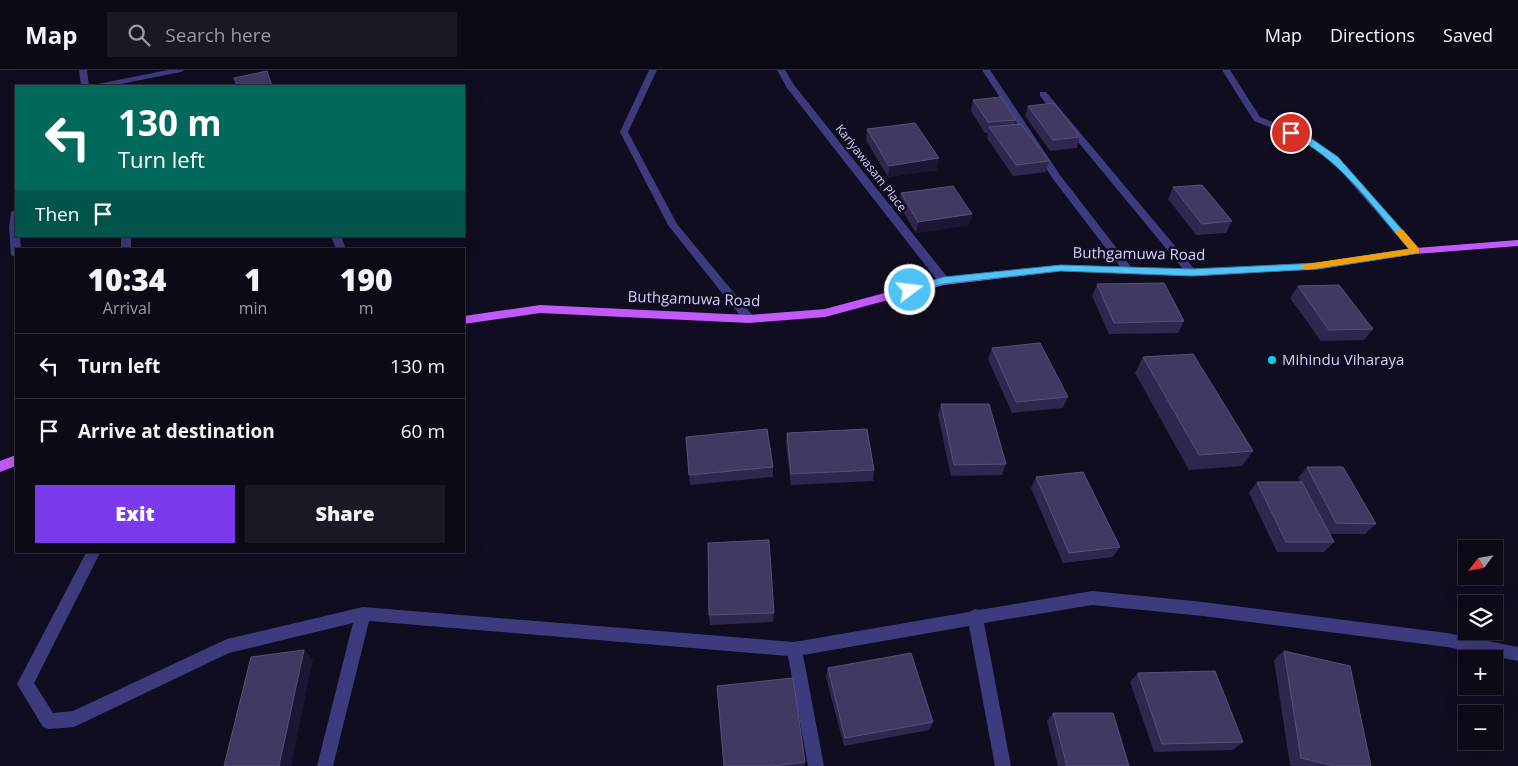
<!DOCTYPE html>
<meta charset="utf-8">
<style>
:root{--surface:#0d0a18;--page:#1b1825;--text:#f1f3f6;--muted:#9a9aa2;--line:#2d2b37;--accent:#7c3aed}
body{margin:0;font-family:"Open Sans",sans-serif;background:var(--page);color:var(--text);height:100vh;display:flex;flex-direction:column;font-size:19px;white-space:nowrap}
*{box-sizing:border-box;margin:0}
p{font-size:16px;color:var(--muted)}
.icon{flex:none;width:28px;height:28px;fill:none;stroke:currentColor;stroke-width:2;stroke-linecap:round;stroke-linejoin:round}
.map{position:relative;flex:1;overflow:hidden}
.side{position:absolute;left:15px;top:178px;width:450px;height:305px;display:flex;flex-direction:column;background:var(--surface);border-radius:0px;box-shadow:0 5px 20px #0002,0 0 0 1px var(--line)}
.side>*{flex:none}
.top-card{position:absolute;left:15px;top:15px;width:450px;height:152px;border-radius:0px;box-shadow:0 5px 20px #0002,0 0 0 1px var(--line);background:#00695c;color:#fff;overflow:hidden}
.needle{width:32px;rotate:239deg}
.buttons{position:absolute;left:1458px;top:470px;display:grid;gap:10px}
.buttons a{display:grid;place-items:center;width:45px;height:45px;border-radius:0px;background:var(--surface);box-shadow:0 5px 20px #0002,0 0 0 1px var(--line);font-size:25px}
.pin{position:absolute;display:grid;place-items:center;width:42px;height:42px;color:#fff;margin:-21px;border:2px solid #fff;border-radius:50%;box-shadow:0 1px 5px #0007}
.me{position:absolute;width:55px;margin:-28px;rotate:75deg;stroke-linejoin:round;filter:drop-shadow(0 0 4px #0008)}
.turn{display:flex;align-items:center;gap:18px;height:105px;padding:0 20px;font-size:22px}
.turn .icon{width:65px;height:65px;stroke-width:2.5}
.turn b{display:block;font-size:35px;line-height:42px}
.then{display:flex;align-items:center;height:48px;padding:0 20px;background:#0003;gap:10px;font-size:19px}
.eta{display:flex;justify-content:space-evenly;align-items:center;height:85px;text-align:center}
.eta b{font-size:30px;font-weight:800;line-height:35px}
.button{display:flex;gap:10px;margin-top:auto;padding:10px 20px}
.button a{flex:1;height:58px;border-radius:0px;background:var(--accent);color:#fff;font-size:20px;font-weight:800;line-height:58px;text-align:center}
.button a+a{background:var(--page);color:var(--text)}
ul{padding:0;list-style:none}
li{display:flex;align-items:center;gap:15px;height:65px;padding:0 20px;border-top:1px solid var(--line)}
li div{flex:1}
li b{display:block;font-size:19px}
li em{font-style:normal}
header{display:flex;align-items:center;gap:30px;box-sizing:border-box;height:70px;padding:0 25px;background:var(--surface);border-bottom:1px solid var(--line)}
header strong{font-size:24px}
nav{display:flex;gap:28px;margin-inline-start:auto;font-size:18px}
.search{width:350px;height:45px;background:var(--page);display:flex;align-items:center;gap:12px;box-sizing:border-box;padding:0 18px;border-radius:0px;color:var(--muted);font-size:19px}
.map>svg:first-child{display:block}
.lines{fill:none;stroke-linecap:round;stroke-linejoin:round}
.minor{fill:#3e3a7e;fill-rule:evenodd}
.major{fill:#c259fa;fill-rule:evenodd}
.wall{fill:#2f274e}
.shaded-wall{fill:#1c1534}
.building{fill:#413961;stroke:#58507a}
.route{fill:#4fc3f7;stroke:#337fa1}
.slow{fill:#f59e0b}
.poi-dot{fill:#07d2f1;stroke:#110d20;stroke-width:2}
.labels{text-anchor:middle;stroke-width:5;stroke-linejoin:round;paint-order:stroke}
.far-street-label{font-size:12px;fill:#d5cefe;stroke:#110d20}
.street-label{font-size:15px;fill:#d5cefe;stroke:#110d20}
.poi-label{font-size:15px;fill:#d5cefe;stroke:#110d20;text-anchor:start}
</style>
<header>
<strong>Map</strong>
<div class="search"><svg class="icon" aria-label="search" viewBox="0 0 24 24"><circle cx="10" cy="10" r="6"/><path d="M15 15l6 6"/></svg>Search here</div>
<nav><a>Map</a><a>Directions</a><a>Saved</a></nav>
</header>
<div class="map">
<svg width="1518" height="696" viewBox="0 0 1518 696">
<rect width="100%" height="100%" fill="#110d20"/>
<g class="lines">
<path class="minor" d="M79,0h8l2,16h-8z
M168,0h17l-4,2 -71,14h-16l4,-2z
M649,0h8l-29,62 49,92 76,92 2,3 -2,3h-8l-77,-97 -48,-93z
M777,0h8l9,15 154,193 1,3 -1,3h-8l-153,-196z
M982,0h8l70,105 72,93 1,2 -1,2h-8l-71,-93z
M1222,0h8l30,47 52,21 26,19 82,92 1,2 -1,2h-8l-80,-92 -26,-19 -52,-21z
M1040,22h6l150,179 1,2 -1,2h-8l-148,-179z
M16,139v27h4l1,13h-5v9l-5,-3 -2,-28 2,-15z
M121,166h10v13h-10z
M331,166h10l5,13h-10z
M87,481h14l-67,132 19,30 20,-2 154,-72 136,-32 431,35 175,-30 6,-3 4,1 113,-19 111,11 244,31 71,14v14l-71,-14 -244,-31 -111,-11 -108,18 27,143h-16l-26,-140 -166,29 21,111h-16l-20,-110 -419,-35 -36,145h-16l36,-143 -124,30 -155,74 -25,2 -6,-2 -26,-43z"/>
<path class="major" d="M1518,170v6l-102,8 -98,15 -126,7 -131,-5 -117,14 -119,32 -76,6 -209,-10 -76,11v-8l76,-11 209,10 76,-6 119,-32 117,-12 131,5 126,-7 98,-15z
M16,385v11l-16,6v-11z"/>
</g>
<path class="wall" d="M973,30l43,20 -1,4 34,37 -3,11 -33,4 -26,-38 1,-5h-3l-14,-22z
M1028,36l52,31 -3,11 -27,3 -25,-35z
M867,59l70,41 -49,7 -22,-37z
M1173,117l59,34 -6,12 -30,2 -28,-36z
M901,123l71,21 -3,11 -53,8 -17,-28z
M1097,214l87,37 -6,12 -69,1 -17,-38z
M1298,216l75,43 -9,11 -43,1 -31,-43z
M992,278l76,49 -5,11 -51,5 -24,-54z
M1143,287l110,94 -11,15 -53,4 -54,-97z
M941,334l65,60 -4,11 -51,1 -13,-61z
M787,363l87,37 -1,11 -82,4 -5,-41z
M686,367l87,30v10l-83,8z
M1307,397l69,57 -11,10h-36l5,8 -10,10h-47l-28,-59 8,-11h43l-2,-4z
M1036,407l84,70 -7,10 -50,6 -32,-75z
M774,543l-1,9 -63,3 -1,-10z
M1284,581l87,115h-78l-3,-1 -16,-105z
M828,598l105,54 -4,8 -85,16 -18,-69z
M1138,603l105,69 -10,8 -79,2 -24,-70z
M1053,643l76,53h-71l-11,-45z
M805,692l-1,4h-80z"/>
<path class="shaded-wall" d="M939,88l-2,12 -49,7 1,-11z
M972,144l-3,11 -53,8 2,-11z
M304,580l9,9 -22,107h-12z"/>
<path class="building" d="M267,1l5,15h-35l-3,-8z
M1001,27l15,23 -28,2 -15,-22z
M1054,33l26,34 -27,3 -25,-34z
M915,53l24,35 -50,8 -22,-37z
M1021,54l28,37 -33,4 -27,-38z
M1202,115l30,36 -30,3 -29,-37z
M953,116l19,28 -54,8 -17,-29z
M1164,213l20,38 -70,2 -17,-39z
M1339,215l34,44 -44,1 -31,-44z
M1040,273l28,54 -52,5 -24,-54z
M1193,284l60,97 -54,4 -56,-98z
M941,334h48l17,60 -52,1z
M767,359l6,38 -84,8 -3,-38z
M867,359l7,41 -83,4 -4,-41z
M1307,397h36l33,57 -40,-1z
M1083,402l37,75 -51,6 -33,-76z
M1257,412h45l32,60h-48z
M769,470l5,73 -65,2 -1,-72z
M304,580l-25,116h-55l27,-109z
M1284,581l66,15 21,100h-36l-34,-8z
M911,583l22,69 -88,16 -17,-70z
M1215,601l28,71 -81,2 -24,-71z
M793,608l12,84 -33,4h-48l-7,-80z
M1053,643h60l16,53h-62z"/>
<path class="route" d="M1291,61l21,8 26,18 81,92v4l-101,16 -126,7 -131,-5 -117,13 -34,9 -5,-3 2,-3 37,-10 117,-12 131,4 126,-6 91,-14c-35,-40 -71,-94 -120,-114l-2,-2z"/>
<path class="slow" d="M1399,159l4,1 16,19v4l-113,17 -5,-3 5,-3 103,-15 -14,-17z"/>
<circle class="poi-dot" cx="1272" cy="290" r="5"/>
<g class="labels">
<g class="far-street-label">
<text transform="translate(871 98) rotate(52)" y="4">Kariyawasam Place</text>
</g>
<g class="street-label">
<text transform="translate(1139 184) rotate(1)" y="5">Buthgamuwa Road</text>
<text transform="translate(694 229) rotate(2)" y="5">Buthgamuwa Road</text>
</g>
<g class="poi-label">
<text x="1282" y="295">Mihindu Viharaya</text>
</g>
</g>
</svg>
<div class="buttons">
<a><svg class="needle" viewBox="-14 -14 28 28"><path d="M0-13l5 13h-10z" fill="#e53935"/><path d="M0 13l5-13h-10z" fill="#9a9aa2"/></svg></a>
<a><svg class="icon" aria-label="layers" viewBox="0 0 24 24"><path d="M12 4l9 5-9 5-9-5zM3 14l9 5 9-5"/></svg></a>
<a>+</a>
<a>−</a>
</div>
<div class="pin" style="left:1291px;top:63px;background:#d93025"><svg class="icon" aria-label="arrive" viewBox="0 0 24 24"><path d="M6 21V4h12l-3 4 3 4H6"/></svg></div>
<svg class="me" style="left:910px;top:220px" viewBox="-20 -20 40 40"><circle r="17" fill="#4fc3f7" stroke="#fff" stroke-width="3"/><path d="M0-11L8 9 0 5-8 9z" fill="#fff"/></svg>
<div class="top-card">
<div class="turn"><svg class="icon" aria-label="left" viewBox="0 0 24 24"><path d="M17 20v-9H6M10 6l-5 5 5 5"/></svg><div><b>130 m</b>Turn left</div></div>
<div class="then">Then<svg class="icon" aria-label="arrive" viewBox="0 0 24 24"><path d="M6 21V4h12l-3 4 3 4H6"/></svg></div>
</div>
<section class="side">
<div class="eta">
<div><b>10:34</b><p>Arrival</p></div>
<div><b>1</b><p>min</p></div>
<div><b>190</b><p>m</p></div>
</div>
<ul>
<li><svg class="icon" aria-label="left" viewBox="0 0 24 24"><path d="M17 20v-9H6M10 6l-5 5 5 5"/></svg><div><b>Turn left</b></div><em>130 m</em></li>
<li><svg class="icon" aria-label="arrive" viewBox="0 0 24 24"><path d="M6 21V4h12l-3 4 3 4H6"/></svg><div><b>Arrive at destination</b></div><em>60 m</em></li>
</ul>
<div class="button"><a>Exit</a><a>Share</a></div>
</section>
</div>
